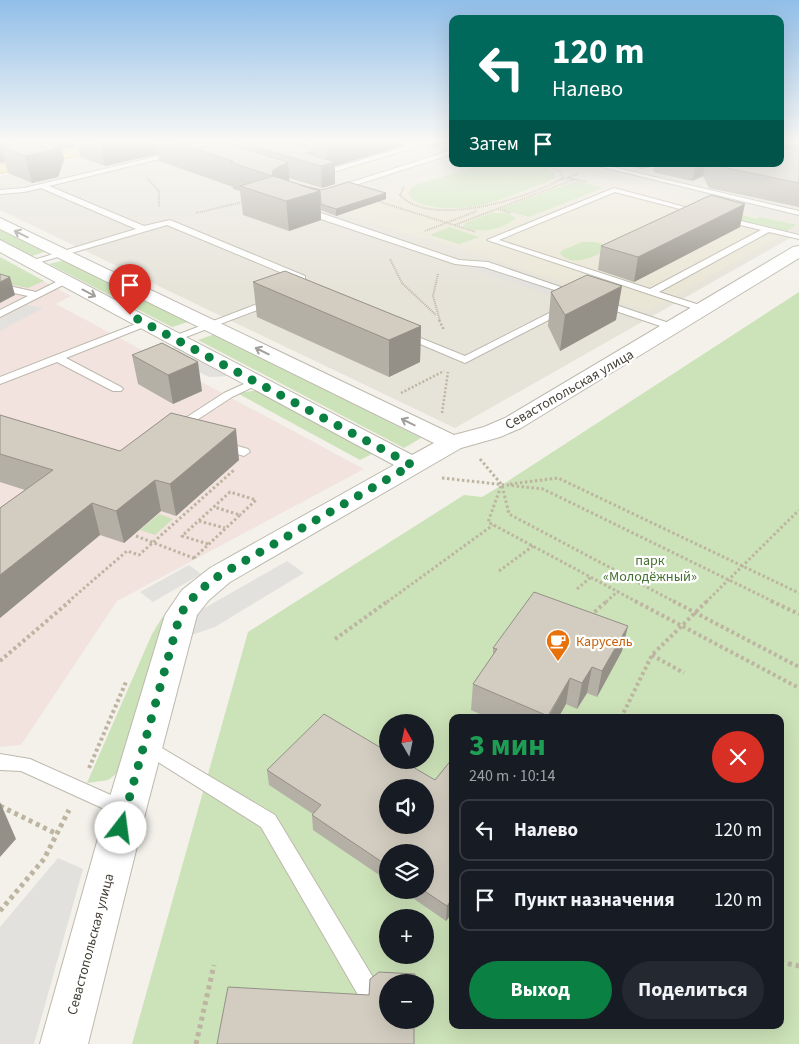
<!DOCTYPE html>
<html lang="ru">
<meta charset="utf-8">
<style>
:root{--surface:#171b24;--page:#242831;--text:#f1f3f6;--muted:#9ea1a6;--line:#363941;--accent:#0b8043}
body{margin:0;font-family:"Source Sans 3",sans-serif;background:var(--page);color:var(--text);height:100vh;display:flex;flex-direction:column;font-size:19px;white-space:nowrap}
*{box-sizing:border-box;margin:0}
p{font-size:16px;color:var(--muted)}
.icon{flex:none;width:28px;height:28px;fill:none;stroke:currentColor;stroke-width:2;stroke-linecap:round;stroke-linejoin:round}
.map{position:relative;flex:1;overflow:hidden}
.side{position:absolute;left:449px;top:714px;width:335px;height:315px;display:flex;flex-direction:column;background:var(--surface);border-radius:10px;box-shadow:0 5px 20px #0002}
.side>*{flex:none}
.hud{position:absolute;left:449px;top:15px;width:335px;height:152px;border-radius:10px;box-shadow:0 5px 20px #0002;background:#00695c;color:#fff;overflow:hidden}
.needle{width:32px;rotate:351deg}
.controls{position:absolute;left:379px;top:714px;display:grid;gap:10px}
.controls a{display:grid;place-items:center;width:55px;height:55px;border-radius:50%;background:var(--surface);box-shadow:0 5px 20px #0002;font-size:25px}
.pin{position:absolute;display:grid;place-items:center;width:42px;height:42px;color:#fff;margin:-51px -21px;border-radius:50% 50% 50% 0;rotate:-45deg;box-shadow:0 0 5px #0007}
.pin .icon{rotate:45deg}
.me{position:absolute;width:55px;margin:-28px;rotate:15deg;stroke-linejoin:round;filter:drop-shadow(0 0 4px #0008)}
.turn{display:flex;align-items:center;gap:18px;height:105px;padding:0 20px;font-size:22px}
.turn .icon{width:65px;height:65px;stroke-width:2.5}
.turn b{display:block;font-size:35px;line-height:42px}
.then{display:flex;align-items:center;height:48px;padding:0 20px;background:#0003;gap:10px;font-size:19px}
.round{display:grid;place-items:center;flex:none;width:52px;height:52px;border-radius:26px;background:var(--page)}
.overview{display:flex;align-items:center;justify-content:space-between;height:85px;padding:0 20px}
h1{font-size:30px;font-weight:700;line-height:38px;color:#1e9e55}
.button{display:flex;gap:10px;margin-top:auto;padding:10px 20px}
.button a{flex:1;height:58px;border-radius:30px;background:var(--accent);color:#fff;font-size:20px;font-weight:700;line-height:58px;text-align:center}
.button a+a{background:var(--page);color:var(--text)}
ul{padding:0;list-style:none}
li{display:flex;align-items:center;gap:15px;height:62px;margin:0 10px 8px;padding:0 10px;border:2px solid var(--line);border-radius:10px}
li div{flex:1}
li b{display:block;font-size:19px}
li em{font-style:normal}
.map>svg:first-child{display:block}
.residential{fill:#e6e3d9}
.education{fill:#eae6d6}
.medical{fill:#f2e3df}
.green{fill:#cce2b8;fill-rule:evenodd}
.parking{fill:#e2e1de}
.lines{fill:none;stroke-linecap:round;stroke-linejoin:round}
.service-casing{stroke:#bdb9ae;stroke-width:2}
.minor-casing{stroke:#bdb9ae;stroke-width:2}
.primary-casing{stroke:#d5c076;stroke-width:2}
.path-far4{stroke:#bdb5a1;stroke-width:2;stroke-dasharray:1 1;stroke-linecap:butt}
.path-far3{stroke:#bdb5a1;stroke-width:2.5;stroke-dasharray:2 2;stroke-linecap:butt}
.path-far2{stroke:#bdb5a1;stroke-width:3;stroke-dasharray:2.5 2.5;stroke-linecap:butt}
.path-far1{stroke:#bdb5a1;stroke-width:4;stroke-dasharray:3 3;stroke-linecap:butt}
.path{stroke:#bdb5a1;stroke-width:5;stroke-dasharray:4 4;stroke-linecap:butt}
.service{fill:#fff;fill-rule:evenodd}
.minor{fill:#fff;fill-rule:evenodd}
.primary{fill:#f2e1a4;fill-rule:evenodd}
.wall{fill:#b5b0a6}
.shaded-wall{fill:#949087}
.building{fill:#d3cdc1;stroke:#949087;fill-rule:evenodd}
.oneway{stroke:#a2a09c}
.route{stroke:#0b8043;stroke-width:9;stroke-dasharray:0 16.2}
.labels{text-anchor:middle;stroke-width:4.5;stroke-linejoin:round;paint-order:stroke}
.street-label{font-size:14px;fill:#464239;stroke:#fff}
.park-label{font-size:14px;fill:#467133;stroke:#fff}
.food-label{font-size:14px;fill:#c56008;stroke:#fff;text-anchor:start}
</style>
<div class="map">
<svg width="799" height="1044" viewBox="0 0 799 1044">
<rect width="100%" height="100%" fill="#f3f1ea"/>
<path class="residential" d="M154,143h298v21h328l19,-10v79l-344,195 -455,-218v-34l134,-31z"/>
<path class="education" d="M285,143h146l12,3 -125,37z
M465,164h92l39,9 -4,2 207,51 -151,85 -222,-74 -4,2 -94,-31z"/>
<path class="medical" d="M0,257l71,39 -15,8 308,165 -247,132 -96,144 -21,2z"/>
<path class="green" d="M483,164c21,0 56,-7 72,10v3l-6,4c-40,15 -70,32 -114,26 -11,-2 -20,-3 -27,-13l5,-8z
M576,181l27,7 -74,29 -29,-8z
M492,213h15l9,5c-12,11 -37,16 -52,9l1,-4z
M743,215l13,4 4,-2 37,8 -10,6 -50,-12z
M450,227l29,10 -20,7 -29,-9z
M0,228l47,23 -15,5 -32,-16z
M582,242h13l10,3v6c-13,6 -34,17 -45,2l1,-2z
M0,257l44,24 -16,7 -28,-6z
M65,260l123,62 -16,5 -123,-63z
M799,292v752h-667l116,-412 216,-137 18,2 20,-12zM452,718h328v307h-328zM388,722h37v38h-37zM388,788h37v37h-37zM388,852h37v38h-37zM388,918h37v37h-37zM388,982h37v38h-37z
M215,334l206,104 -17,10 -206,-108z
M260,390l116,62 -16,8 -123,-67z
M159,514l14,5 -18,16 -15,-5z
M163,616l1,8 -44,147 -12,9 -21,3 65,-149z"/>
<path class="parking" d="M483,265l80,27 -10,4 -80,-27z
M27,305l16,3 -43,23v-12z
M174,346l57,30 -22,1 -42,-21z
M287,561l17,12 -89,54 -26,9 5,-22z
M189,565l12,9 -48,28 -13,-10z
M58,858l25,11 -49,175h-34v-117z"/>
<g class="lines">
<g class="service-casing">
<path id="service" d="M203,143h11l-26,9 -139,34 95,40 26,-6 135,56v4h-6l-132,-55 -133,39 -7,-2 109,-33 -95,-41 -17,4 -24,2v-4l24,-2 160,-38 4,-3z
M404,143h7l-2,6 -82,25 -13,-5 3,-2 10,3 78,-23z
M452,150v4l-115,37 -7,-2z
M590,164h10l199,47v4z
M614,188l93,25 -4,2 -88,-23 -116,48 151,49 111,-59 -41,-10v-4l79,19v4l-30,-7 -110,60 47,15v4l-3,1 -216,-72z
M300,208h6l153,52 29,2 93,32 -2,2h-6l-89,-29 -29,-3 -155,-52z
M66,277l4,3 -1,2 -69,35v-7l28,-14 -28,-6v-6l36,8z
M273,298l3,1v4l-98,37 -4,1 -5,-3z
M601,300l74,25 2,2 -5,3 -3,-1 -71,-24 -2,-2z
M565,305l3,1v4l-103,53 -66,-28 5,-3 4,1 57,23z
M146,320l3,1v4l-83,33 55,29 2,2 -2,2h-8l-56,-29 -57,22v-7z
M257,378l5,3 -1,2 -29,14 -52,34h-8l-2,-3 54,-35z
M220,441l28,8 2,3 -6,4 -28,-8 -2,-3 2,-3z
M145,738l130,77 102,169 4,8 -4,8 -8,4 -8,-4 -100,-173 -122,-77 -3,-5 3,-5z
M0,754l30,5 101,45 3,6 -3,6 -7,2 -103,-47 -21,-1z"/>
</g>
<g class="minor-casing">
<path id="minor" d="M0,218l454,217 30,-8 21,-9 288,-171 6,-1v12l-278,170 -21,9 -39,11 -231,134 -21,18 -12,15 -51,195 -58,234h-48l66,-234 59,-195 17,-25 28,-22 184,-103 -394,-213v-12l412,215 22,-12 -434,-214z"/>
</g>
<g class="primary-casing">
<path id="primary" d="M99,143h23l-6,4 -116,26v-8z"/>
</g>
<path class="path-far4" d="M461,167l12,-3
M147,178l12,13v16
M568,178l19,4
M561,180l17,-6
M404,187l-4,8c31,34 129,3 163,-17l-3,-7 -18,-7
M377,201l99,31
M498,209l13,4
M196,213l47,-11
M455,225l120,-46
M425,231l52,-20
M390,259l12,24 34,32
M438,274l-5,22 7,25"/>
<path class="path-far3" d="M439,320l5,10
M401,393l43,-22
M442,413l6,-41"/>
<path class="path-far2" d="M480,459l22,26 7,29 166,88
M442,478l101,11 231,113
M510,484l48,-6 241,115
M501,486l-13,36 149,80
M199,521l26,7
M136,536l60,23
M208,544l-26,-8 48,-44 26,8 -16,15
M194,558l46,-43 -26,-8
M499,571l34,-25
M577,589l14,-12
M68,602l59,-51 12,4 96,-86
M387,602l106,-77
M606,602l12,-11
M706,602l93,-92"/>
<path class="path-far1" d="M635,601l164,87
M673,601l126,66
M771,601l28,13
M590,616l17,-15
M335,639l53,-38
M652,655l32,18
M0,661l70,-60
M621,718l31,-63 55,-54
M89,768l37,-86"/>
<path class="path" d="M0,806l57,28
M0,911l44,-52 25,-49
M780,962l19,4
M196,1044l18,-79"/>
<use href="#service" class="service"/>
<use href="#minor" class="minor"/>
<use href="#primary" class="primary"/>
</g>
<path class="wall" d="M0,143h404l-1,3 -68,20v18l-13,4 -33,-10v4l11,3 22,5 64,3v6l-50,17 -15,-6v10l-32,11 -46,-16 -3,-24 -7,-2v-2l-74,-26 -1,-7 -53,12 -25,-9 -2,-11 -16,3 2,11 -6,17 -26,6 -24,-10 -3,-11 -5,1z
M412,143h37l-17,5z
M780,143h19v64l-90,-19 -6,-12 -11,5 -39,-9 1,-6 -13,3 -23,-5h162z
M740,227l-106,55 -36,-12 3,-24z
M253,282l168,44 -1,36 -31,15 -132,-60z
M551,292l65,28 -56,31 -12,-25z
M132,355l70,36 -29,13 -35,-20z
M0,415l120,36 119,9 -63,56 -15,-5 -37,32 -24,-8 -100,83v-110l25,-18 -25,-8z
M493,648l129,3 -25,46 -10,-4 -10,16 -11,-5 -8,14h-70l-17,-8 2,-26 20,-29z
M452,759v154l-6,8 -45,-31h24l-37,-38v29l-75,-51 -1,-15 1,-1 -44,-29 -2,-15 168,10z"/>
<path class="shaded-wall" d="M0,143h77l1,3 -16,3 2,11 -6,17 -26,6 -7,-27 -24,-9 4,15 -5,1z
M108,143h48l2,11 -53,12 -4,-22z
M287,143h18v11z
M313,143h91l-1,3 -68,20v18l-13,4 -1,-22 6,-2 -1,-17z
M432,143h17l-17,5z
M780,143h4l-4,15z
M315,151l1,13 -10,-11z
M288,162l2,27 -15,9 -3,-22 1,-6z
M642,164h12v2l-13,3z
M696,164h10l-3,12 -11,5z
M320,191l1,29 -32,11 -3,-30z
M386,193v6l-50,17v-7z
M745,204l-5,23 -106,55 4,-25z
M10,277l5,18 -15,8v-21z
M622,286l-6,34 -56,31 5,-36z
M421,326l-1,36 -31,15v-37z
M198,362l4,29 -29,13 -5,-29z
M236,429l3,31 -63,56 -6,-32z
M155,480l6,31 -37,32 -8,-32z
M92,503l8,32 -100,83v-43z
M628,626l-6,25 -25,46 5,-26z
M592,667l-5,26 -10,16 5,-26z
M570,678l-4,26 -8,14h-10z
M0,802l16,37 -16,18z
M452,899v14l-6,8 1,-15z"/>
<path class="building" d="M20,143h35l-3,7 -27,6 -24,-9z
M96,143h12l-7,1z
M176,143h49l63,19 -15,8 -1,6 -42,-14 3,-1z
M242,143h47l26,8 -9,2 29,9 -14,4z
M313,143h26l-13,4z
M780,146l19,5v32l-86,-18 -1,-1h49l12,2 3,-2h4z
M273,176l47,15 -34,10 -46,-15z
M348,182l38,11 -50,16 -15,-5 -1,-13 -20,-6 22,5z
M711,195l34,9 -107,53 -37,-11z
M285,271l136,55 -32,14 -136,-58z
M0,274l10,3 -10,5z
M587,275l35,11 -57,29 -14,-23z
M162,343l36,19 -30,13 -36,-20z
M171,413l65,16 -66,55 -15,-4 -39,31 -24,-8 -92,72v-67l53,-38 -53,-16v-39l120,36z
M534,592l94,34 -26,45 -10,-4 -10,16 -12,-5 -22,38 -75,-32 24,-35 -4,-1z
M324,714l64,38v8h13l34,20 17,-21v140l-5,7 -24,-16h2v-38h-37v14l-76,-51 9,-10 -54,-35zM388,788h37v37h-37z
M379,972l36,2v8h-27v38h26v24h-197l11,-57 141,8 1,-16z"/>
<defs><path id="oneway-shaft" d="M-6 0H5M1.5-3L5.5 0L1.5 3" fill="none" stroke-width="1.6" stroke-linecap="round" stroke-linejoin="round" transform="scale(1.25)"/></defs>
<g class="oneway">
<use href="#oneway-shaft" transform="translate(21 234) rotate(-154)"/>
<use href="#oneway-shaft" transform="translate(89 293) rotate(28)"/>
<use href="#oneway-shaft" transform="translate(262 351) rotate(-154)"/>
<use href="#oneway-shaft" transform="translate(408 422) rotate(-154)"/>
</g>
<linearGradient id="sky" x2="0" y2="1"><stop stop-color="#91bee8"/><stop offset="0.49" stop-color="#faf9f6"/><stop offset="1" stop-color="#faf9f6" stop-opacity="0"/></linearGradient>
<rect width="799" height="289" fill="url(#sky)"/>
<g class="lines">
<path class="route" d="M121,828l59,-213c11,-18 23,-28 40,-40l192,-110 -282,-150"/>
</g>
<defs>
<g id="cafe-pin" transform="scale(1.25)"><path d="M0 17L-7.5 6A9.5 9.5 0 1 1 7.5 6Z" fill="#e8710a" stroke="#fff"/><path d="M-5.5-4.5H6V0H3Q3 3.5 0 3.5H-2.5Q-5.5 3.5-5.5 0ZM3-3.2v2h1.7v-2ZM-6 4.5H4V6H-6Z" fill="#fff"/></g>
</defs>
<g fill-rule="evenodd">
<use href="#cafe-pin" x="558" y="641"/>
</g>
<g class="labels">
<g class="street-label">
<text transform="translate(569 389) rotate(-30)" y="5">Севастопольская улица</text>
<text transform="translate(90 944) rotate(-75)" y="5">Севастопольская улица</text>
</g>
<g class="park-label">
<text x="650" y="565">парк<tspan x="650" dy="16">«Молодёжный»</tspan></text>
</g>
<g class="food-label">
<text x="576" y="646">Карусель</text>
</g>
</g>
</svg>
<div class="controls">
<a><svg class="needle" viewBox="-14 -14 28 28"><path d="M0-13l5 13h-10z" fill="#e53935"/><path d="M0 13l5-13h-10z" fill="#9ea1a6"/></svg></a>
<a><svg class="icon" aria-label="sound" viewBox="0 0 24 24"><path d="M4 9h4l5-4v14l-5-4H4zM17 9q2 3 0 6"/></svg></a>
<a><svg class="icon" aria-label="layers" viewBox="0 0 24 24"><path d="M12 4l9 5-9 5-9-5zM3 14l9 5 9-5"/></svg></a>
<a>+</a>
<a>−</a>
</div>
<div class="pin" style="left:130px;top:315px;background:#d93025"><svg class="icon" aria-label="arrive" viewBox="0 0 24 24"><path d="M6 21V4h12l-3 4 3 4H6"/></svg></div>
<svg class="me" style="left:121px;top:828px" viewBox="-20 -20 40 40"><circle r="19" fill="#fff"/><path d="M0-13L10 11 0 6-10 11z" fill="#0b8043"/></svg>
<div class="hud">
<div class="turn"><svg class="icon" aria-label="left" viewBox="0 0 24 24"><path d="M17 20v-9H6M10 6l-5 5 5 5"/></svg><div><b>120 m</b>Налево</div></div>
<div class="then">Затем<svg class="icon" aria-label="arrive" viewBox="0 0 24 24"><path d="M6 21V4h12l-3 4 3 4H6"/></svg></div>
</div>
<section class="side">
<div class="overview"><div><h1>3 мин</h1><p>240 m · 10:14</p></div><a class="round" style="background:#d93025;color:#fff"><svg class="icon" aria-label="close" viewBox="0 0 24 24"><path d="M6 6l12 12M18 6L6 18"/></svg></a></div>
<ul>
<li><svg class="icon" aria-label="left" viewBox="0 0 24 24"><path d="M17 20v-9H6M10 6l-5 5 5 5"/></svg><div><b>Налево</b></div><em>120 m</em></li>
<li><svg class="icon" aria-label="arrive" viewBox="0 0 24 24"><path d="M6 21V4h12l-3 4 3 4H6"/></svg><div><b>Пункт назначения</b></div><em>120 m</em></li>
</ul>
<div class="button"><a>Выход</a><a>Поделиться</a></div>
</section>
</div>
